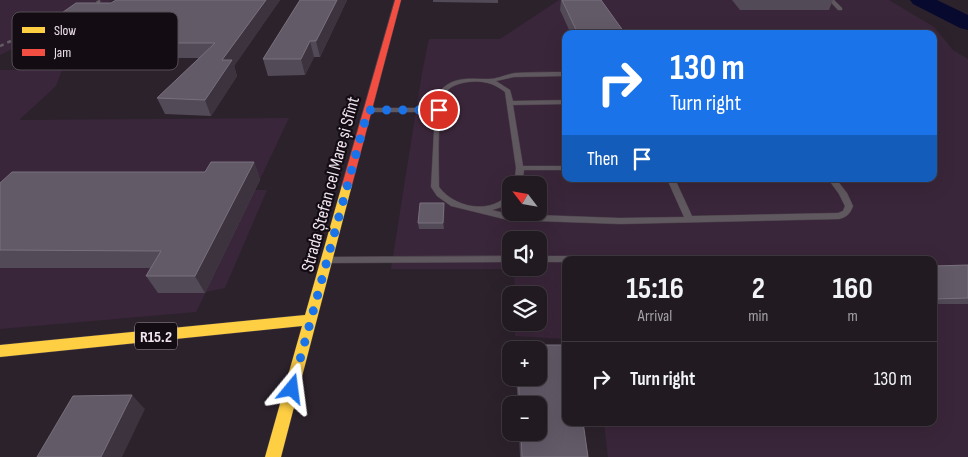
<!DOCTYPE html>
<meta charset="utf-8">
<style>
:root{--surface:#211a21;--page:#29232a;--text:#f1f3f6;--muted:#a2a1a5;--line:#3e383f}
body{margin:0;font-family:"Sofia Sans Condensed",sans-serif;background:var(--page);color:var(--text);height:100vh;display:flex;flex-direction:column;font-size:19px;white-space:nowrap}
*{box-sizing:border-box;margin:0}
p{font-size:16px;color:var(--muted)}
.icon{flex:none;width:28px;height:28px;fill:none;stroke:currentColor;stroke-width:2;stroke-linecap:round;stroke-linejoin:round}
.map{position:relative;flex:1;overflow:hidden}
.panel{position:absolute;left:562px;top:256px;width:375px;height:170px;display:flex;flex-direction:column;background:var(--surface);border-radius:10px;box-shadow:0 5px 20px #0002,0 0 0 1px var(--line)}
.panel>*{flex:none}
.hud{position:absolute;left:562px;top:30px;width:375px;height:152px;border-radius:10px;box-shadow:0 5px 20px #0002,0 0 0 1px var(--line);background:#1a73e8;color:#fff;overflow:hidden}
.needle{width:32px;rotate:301deg}
.buttons{position:absolute;left:502px;top:176px;display:grid;gap:10px}
.buttons a{display:grid;place-items:center;width:45px;height:45px;border-radius:10px;background:var(--surface);box-shadow:0 5px 20px #0002,0 0 0 1px var(--line);font-size:25px}
.pin{position:absolute;display:grid;place-items:center;width:42px;height:42px;color:#fff;margin:-21px;border:2px solid #fff;border-radius:50%;box-shadow:0 1px 5px #0007}
.me{position:absolute;width:55px;margin:-28px;rotate:16deg;stroke-linejoin:round;filter:drop-shadow(0 0 4px #0008)}
.turn{display:flex;align-items:center;gap:18px;height:105px;padding:0 25px;font-size:22px}
.turn .icon{width:65px;height:65px;stroke-width:2.5}
.turn b{display:block;font-size:35px;line-height:42px}
.then{display:flex;align-items:center;height:48px;padding:0 25px;background:#0003;gap:10px;font-size:19px}
.eta{display:flex;justify-content:space-evenly;align-items:center;height:85px;text-align:center}
.eta b{font-size:30px;font-weight:700;line-height:35px}
ul{padding:0;list-style:none}
li{display:flex;align-items:center;gap:15px;height:75px;padding:0 25px;border-top:1px solid var(--line)}
li div{flex:1}
li b{display:block;font-size:19px}
li em{font-style:normal}
.map>svg:first-child{display:block}
.built{fill:#3a263a;fill-rule:evenodd}
.lines{fill:none;stroke-linecap:round;stroke-linejoin:round}
.river{fill:#08092e;fill-rule:evenodd}
.lane-casing{stroke:#483f48;stroke-width:1}
.slow-casing{stroke:#483f48;stroke-width:1}
.jam-casing{stroke:#483f48;stroke-width:1}
.lane{fill:#60585f;fill-rule:evenodd}
.slow{fill:#ffcf43;fill-rule:evenodd}
.jam{fill:#f24e42;fill-rule:evenodd}
.rail{stroke:#635d63;stroke-width:2.5;stroke-dasharray:4 4;stroke-linecap:butt}
.wall{fill:#524a57}
.shaded-wall{fill:#3c333f}
.building{fill:#635a68;stroke:#79707d}
.route{stroke:#1a73e8;stroke-width:9;stroke-dasharray:0 16.2}
.labels{text-anchor:middle;stroke-width:4.5;stroke-linejoin:round;paint-order:stroke}
.shield{fill:#130c13;stroke:#aea4ae;stroke-width:1}
.shield-label{font-size:16px;font-weight:bold;fill:#f0e5f0}
.street-label{font-size:18px;fill:#f0e5f0;stroke:#130c13}
.key{fill:#130c13;stroke:#554d55;stroke-width:1}
.key-label{font-size:14px;fill:#f0e5f0}
</style>
<div class="map">
<svg width="968" height="457" viewBox="0 0 968 457">
<rect width="100%" height="100%" fill="#2c222c"/>
<path class="built" d="M0,0h114l-114,55z
M559,0h330l45,27 19,23 15,9v398h-360l-4,-34 330,-1v-162h-368v79l-51,-3v-13l24,-1v-27h-24l-1,-26h-123l31,-196 7,-34h71zM566,34h368v145h-368zM511,185h28v27h-28zM511,240h28v28h-28z
M0,70h62l-6,16 -37,34 270,-2 -34,72h12l-42,98 -19,4 -10,20 -196,17z"/>
<g class="lines">
<path class="river" d="M910,0h27l31,15v15l-8,-2 -47,-24z"/>
<g class="lane-casing">
<path id="lane" d="M829,0h5l8,8v2h-4z
M566,72v4l-52,1 -18,4 14,9 3,11 53,-1v4l-53,1 10,61h43v4h-42l-2,15h-8l2,-17 -11,-76c-11,-9 -23,-12 -37,-10 -7,1 -16,3 -21,9 -11,15 -8,75 -8,96 12,16 36,24 55,17 7,-2 11,-8 17,-11v7c-6,6 -11,8 -19,10l16,4 112,4 64,-1 -17,-38h8l17,37 146,-3 5,-2 2,-5 -6,-12 -11,-15h8l11,14 6,13c-3,8 -6,11 -14,13l-219,5 -112,-4 -57,-14 -14,-10 -6,-9 4,-75h-66l-3,-2 3,-2h66c2,-7 3,-16 9,-21 13,-11 30,-8 45,-8 9,0 18,-5 26,-6 17,-1 34,-1 51,-1z
M511,256v6l-180,1 -3,-1 -2,-2 2,-2 3,-1z
M539,256h97l3,1 2,2 -75,1v2h-27z"/>
</g>
<g class="slow-casing">
<path id="slow" d="M347,182l5,3 -71,272h-16l37,-131 -302,31v-12l305,-30 37,-130z"/>
</g>
<g class="jam-casing">
<path id="jam" d="M395,0h6l-49,185 -1,2h-8l-1,-2z"/>
</g>
<use href="#lane" class="lane"/>
<use href="#slow" class="slow"/>
<use href="#jam" class="jam"/>
<path class="rail" d="M82,9l20,-9
M0,46l59,-27"/>
</g>
<path class="wall" d="M280,0l-46,66 3,10 -26,40 -46,-2 -8,-16 42,-40h-109l-8,-15 5,-4 -33,-1 -8,-14 65,-21z
M300,0h47l-27,57h-6l-9,18 -37,1 -5,-17z
M433,0h65v3l-65,-1z
M561,0h40l23,32 -1,2h-52l-11,-24z
M732,0h101l-4,10h-89z
M254,162l6,18 -55,113h-47l-12,-17 4,-8h-150v-85l205,-11z
M444,203v26h-25l-1,-6z
M968,265v39h-34v-38z
M517,345h49v77h17l5,35h-68l-1,-25h20v-27h-21l-2,-27h23v-28h-23z"/>
<path class="shaded-wall" d="M266,0h14l-46,66 3,10 -26,40 -6,-16 17,-40z
M337,0h10l-27,57 -4,-16z
M310,41l4,16 -9,18 -4,-16z
M254,162l6,18 -55,113 -10,-17z
M444,203l1,6 -1,20 -1,-6z
M132,395l13,14 -23,48h-21z"/>
<path class="building" d="M116,0h150l-44,60h10l-27,40 -48,-2 58,-55h-133l19,-16h-20l4,-3h-39l30,-21h35z
M300,0h37l-21,41h-6l-9,18h-38z
M562,0h39l23,32h-5v2h-41z
M211,162h43l-59,114h-49l15,-25 -161,-1v-67l12,-11h193z
M420,203h24l-1,20h-25z
M626,257l116,1 1,2h-114z
M968,265v33l-34,1v-33z
M517,345h49v77h17l5,35h-66l-1,-25h18v-27h-19l-2,-27h21v-28h-22z
M132,395l-31,62h-64l36,-61z"/>
<g class="lines">
<path class="route" d="M292,389l76,-279h71"/>
</g>
<g class="labels">
<rect class="shield" x="135" y="322.5" width="42" height="27" rx="4"/>
<g class="shield-label">
<text x="156" y="342">R15.2</text>
</g>
<g class="street-label">
<text transform="translate(330 184) rotate(-75)" y="6">Strada Ștefan cel Mare și Sfînt</text>
</g>
</g>
<rect x="12" y="12" width="166" height="58" rx="8" class="key"/>
<rect x="22" y="27" width="23" height="6" fill="#ffcf43"/>
<rect x="22" y="49" width="23" height="7" fill="#f24e42"/>
<g class="key-label">
<text x="54" y="35">Slow</text>
<text x="54" y="57">Jam</text>
</g>
</svg>
<div class="buttons">
<a><svg class="needle" viewBox="-14 -14 28 28"><path d="M0-13l5 13h-10z" fill="#e53935"/><path d="M0 13l5-13h-10z" fill="#a2a1a5"/></svg></a>
<a><svg class="icon" aria-label="sound" viewBox="0 0 24 24"><path d="M4 9h4l5-4v14l-5-4H4zM17 9q2 3 0 6"/></svg></a>
<a><svg class="icon" aria-label="layers" viewBox="0 0 24 24"><path d="M12 4l9 5-9 5-9-5zM3 14l9 5 9-5"/></svg></a>
<a>+</a>
<a>−</a>
</div>
<div class="pin" style="left:439px;top:110px;background:#d93025"><svg class="icon" aria-label="arrive" viewBox="0 0 24 24"><path d="M6 21V4h12l-3 4 3 4H6"/></svg></div>
<svg class="me" style="left:292px;top:389px" viewBox="-20 -20 40 40"><path d="M0-17L14 15 0 8-14 15z" fill="#1a73e8" stroke="#fff" stroke-width="4"/></svg>
<div class="hud">
<div class="turn"><svg class="icon" aria-label="right" viewBox="0 0 24 24"><path d="M7 20v-9h11M14 6l5 5-5 5"/></svg><div><b>130 m</b>Turn right</div></div>
<div class="then">Then<svg class="icon" aria-label="arrive" viewBox="0 0 24 24"><path d="M6 21V4h12l-3 4 3 4H6"/></svg></div>
</div>
<section class="panel">
<div class="eta">
<div><b>15:16</b><p>Arrival</p></div>
<div><b>2</b><p>min</p></div>
<div><b>160</b><p>m</p></div>
</div>
<ul>
<li><svg class="icon" aria-label="right" viewBox="0 0 24 24"><path d="M7 20v-9h11M14 6l5 5-5 5"/></svg><div><b>Turn right</b></div><em>130 m</em></li>
</ul>
</section>
</div>
